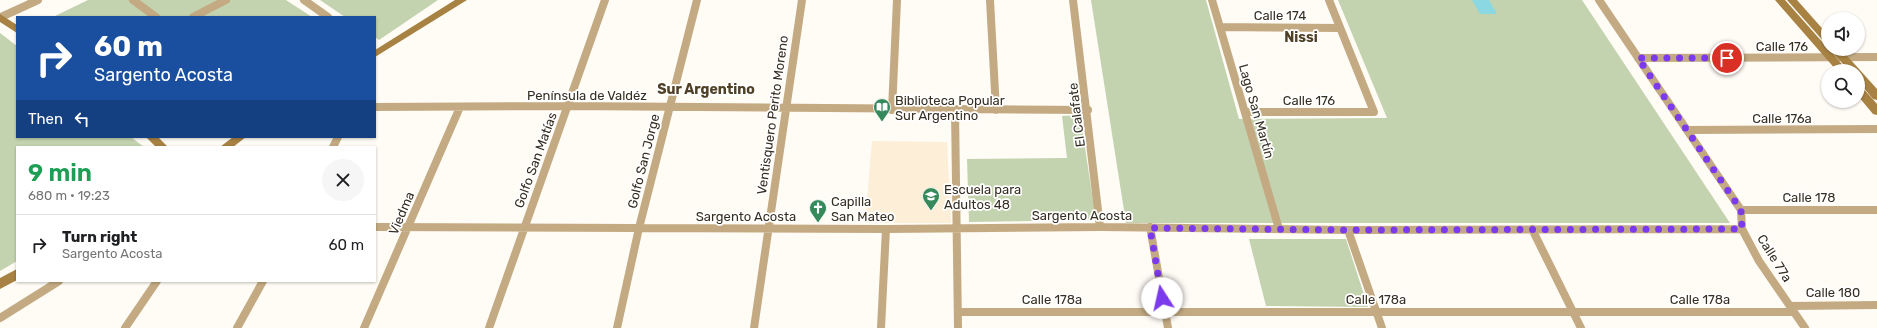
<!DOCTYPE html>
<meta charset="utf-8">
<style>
:root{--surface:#fff;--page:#f6f6f6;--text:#202124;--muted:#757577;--line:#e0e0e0}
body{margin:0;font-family:Rubik,sans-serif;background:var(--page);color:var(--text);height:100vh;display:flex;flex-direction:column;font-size:15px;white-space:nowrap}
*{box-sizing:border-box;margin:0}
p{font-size:13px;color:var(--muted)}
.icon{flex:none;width:22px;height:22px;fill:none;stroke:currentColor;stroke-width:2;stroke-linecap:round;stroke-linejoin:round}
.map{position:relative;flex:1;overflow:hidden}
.panel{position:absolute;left:16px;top:146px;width:360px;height:136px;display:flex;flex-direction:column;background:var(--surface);border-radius:0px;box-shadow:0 1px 3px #0004}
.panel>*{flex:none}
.banner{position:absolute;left:16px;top:16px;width:360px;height:122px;border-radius:0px;box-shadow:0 1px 3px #0004;background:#1a4fa0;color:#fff;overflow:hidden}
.controls{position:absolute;left:1821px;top:12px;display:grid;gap:8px}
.controls a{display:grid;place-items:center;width:44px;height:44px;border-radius:50%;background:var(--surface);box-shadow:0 1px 3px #0004;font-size:20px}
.pin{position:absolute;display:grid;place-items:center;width:34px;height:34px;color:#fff;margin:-17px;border:2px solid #fff;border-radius:50%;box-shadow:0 1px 4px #0007}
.me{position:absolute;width:44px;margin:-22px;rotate:350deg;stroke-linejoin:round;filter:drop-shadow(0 0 3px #0008)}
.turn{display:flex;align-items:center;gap:14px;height:84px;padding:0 12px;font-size:18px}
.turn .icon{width:52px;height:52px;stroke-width:2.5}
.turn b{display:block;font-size:28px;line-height:34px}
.then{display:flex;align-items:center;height:38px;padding:0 12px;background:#0003;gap:8px;font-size:15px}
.round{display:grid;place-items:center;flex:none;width:42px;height:42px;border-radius:21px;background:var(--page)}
.head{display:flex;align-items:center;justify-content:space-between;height:68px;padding:0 12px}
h1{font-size:24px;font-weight:600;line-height:30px;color:#1e9e55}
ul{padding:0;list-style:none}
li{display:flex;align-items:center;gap:12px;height:60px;padding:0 12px;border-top:1px solid var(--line)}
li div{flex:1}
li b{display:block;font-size:15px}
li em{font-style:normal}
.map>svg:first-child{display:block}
.built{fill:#fceed7}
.green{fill:#c3d3af}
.water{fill:#8bd7e2}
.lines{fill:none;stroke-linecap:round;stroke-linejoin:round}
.street{stroke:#c3aa82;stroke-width:8}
.secondary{fill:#a78243;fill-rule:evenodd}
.route{stroke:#7c3aed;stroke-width:7;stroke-dasharray:0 12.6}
.labels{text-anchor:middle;stroke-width:3.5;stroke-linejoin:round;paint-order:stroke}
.street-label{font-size:13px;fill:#352e22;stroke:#fff}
.poi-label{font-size:13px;fill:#352e22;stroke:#fff;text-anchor:start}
.neighbourhood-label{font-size:14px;font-weight:bold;fill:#4f4026;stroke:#fff}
</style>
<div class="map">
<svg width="1877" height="328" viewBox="0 0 1877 328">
<rect width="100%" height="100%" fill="#fffbf5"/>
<path class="built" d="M872,141l75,1 4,81h-86z"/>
<path class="green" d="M88,0h198l26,17h-259z
M320,0h118l-59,40 -4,-3v-20h-30z
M1091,0h115l33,119 148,-1 -49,-118h244l148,223h-604z
M0,33l17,13v91h114l13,10h-127v114l-17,10z
M1080,115l16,105 -127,2 -2,-63 100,-1 -5,-42z
M1249,239h97l22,68 -102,-1z"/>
<path class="water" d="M1472,0h17l8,14h-17z"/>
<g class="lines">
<path class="street" d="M133,0l23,17
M304,0l24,17
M990,0l6,110
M1073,0l27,227
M1212,0l67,229
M1599,0l142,210 1,19 17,32 46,67
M1,17l37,-17
M193,17l33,-17
M1220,27l120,1
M1638,58l239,-1
M375,107l193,-1 520,4
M892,110l5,-110
M955,110l3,218
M1245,112h129l-45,-112
M1687,130l190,-1
M333,147l5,-10
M1741,210h136
M375,227l511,2 214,-2 248,3 394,-1
M1150,227l18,101
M1532,229l49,99
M1348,230l34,98
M1790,306l87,-1
M958,312h836
M0,318l59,-37
M125,328l32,-47
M237,328l26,-47
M364,328l96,-221
M489,328l116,-328
M617,328l22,-100 58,-228
M754,328l48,-328
M881,328l5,-99"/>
<path class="secondary" d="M455,0h12l-92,57v-7z
M1775,0h10l63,71h-11z
M1787,0h10l31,35v9l-3,-1z
M0,14l17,11v8l-17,-11z
M1830,49h11l36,40v11l-4,-1 -15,-18v-10h-9z
M1858,85l4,2 15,17v11l-4,-1 -15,-18z
M146,137h12l10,10h-12z
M233,137h13l-13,10h-13z
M17,269v11l-17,9v-11z"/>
</g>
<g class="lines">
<path class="route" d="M1162,298l-12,-70 198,2 394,-1 -1,-19 -103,-152h89"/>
</g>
<defs>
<g id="library-pin" transform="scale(0.9)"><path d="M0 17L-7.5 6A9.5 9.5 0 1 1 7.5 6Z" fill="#35895b" stroke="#fff"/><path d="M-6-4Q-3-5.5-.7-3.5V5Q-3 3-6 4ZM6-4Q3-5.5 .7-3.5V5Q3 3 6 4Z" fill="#fff"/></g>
<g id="school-pin" transform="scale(0.9)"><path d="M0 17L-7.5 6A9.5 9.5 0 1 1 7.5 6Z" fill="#35895b" stroke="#fff"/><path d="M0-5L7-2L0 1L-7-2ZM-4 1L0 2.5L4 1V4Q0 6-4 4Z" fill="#fff"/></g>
<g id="church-pin" transform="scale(0.9)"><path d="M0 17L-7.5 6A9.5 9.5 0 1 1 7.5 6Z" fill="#35895b" stroke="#fff"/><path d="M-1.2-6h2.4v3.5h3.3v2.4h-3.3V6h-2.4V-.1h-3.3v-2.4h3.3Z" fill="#fff"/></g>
</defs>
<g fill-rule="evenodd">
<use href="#library-pin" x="882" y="107"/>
<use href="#school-pin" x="931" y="196"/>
<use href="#church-pin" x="818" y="208"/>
</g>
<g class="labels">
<g class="street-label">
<text x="1280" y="20">Calle 174</text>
<text x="1782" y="51">Calle 176</text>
<text x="587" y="100">Península de Valdéz</text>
<text x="1309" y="105">Calle 176</text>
<text transform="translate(1257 111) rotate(74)" y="5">Lago San Martín</text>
<text transform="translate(772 115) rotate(-82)" y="5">Ventisquero Perito Moreno</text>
<text transform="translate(1076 115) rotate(-97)" y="5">El Calafate</text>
<text x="1782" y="123">Calle 176a</text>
<text transform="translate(535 160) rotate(-70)" y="5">Golfo San Matías</text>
<text transform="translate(643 161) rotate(-76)" y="5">Golfo San Jorge</text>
<text x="1809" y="202">Calle 178</text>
<text transform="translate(401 213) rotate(-67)" y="5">Viedma</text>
<text x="1082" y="220">Sargento Acosta</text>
<text x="746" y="221">Sargento Acosta</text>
<text transform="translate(1775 258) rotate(58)" y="5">Calle 77a</text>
<text x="1833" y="297">Calle 180</text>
<text x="1052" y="304">Calle 178a</text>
<text x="1376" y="304">Calle 178a</text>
<text x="1700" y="304">Calle 178a</text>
</g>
<g class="poi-label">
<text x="895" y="105">Biblioteca Popular<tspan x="895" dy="15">Sur Argentino</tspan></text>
<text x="944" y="194">Escuela para<tspan x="944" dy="15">Adultos 48</tspan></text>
<text x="831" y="206">Capilla<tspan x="831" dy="15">San Mateo</tspan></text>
</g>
<g class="neighbourhood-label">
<text x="1301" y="42">Nissi</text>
<text x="706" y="94">Sur Argentino</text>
</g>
</g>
</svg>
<div class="controls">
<a><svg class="icon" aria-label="sound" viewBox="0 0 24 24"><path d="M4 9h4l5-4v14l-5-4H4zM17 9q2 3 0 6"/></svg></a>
<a><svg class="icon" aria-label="search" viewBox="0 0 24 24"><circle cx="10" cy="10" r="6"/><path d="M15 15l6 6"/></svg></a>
</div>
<div class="pin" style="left:1727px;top:58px;background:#d93025"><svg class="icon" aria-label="arrive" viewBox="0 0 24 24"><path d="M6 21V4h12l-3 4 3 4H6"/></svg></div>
<svg class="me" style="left:1162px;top:298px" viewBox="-20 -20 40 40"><circle r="19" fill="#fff"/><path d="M0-13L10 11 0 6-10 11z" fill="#7c3aed"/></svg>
<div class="banner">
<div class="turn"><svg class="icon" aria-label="right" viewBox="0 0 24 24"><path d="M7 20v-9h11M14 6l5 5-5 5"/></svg><div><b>60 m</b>Sargento Acosta</div></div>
<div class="then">Then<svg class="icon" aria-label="left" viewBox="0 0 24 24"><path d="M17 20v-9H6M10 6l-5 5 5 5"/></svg></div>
</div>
<section class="panel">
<div class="head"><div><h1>9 min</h1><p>680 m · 19:23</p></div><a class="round"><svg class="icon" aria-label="close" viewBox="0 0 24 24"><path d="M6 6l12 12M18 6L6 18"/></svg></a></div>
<ul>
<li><svg class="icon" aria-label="right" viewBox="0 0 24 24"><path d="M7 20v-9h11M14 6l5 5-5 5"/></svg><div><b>Turn right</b><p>Sargento Acosta</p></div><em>60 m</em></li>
</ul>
</section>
</div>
